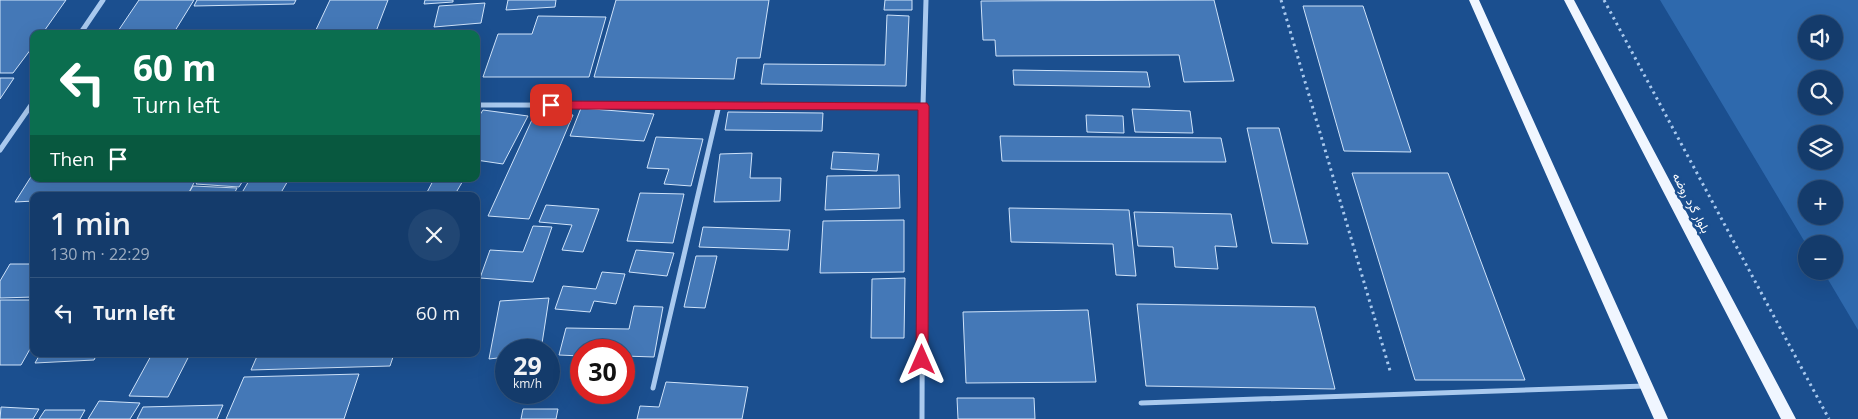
<!DOCTYPE html>
<meta charset="utf-8">
<style>
:root{--surface:#143b6b;--page:#214673;--text:#f1f3f6;--muted:#9dadc1;--line:#33557e}
body{margin:0;font-family:"Open Sans",Vazirmatn,sans-serif;background:var(--page);color:var(--text);height:100vh;display:flex;flex-direction:column;font-size:19px;white-space:nowrap}
*{box-sizing:border-box;margin:0}
p{font-size:16px;color:var(--muted)}
.icon{flex:none;width:28px;height:28px;fill:none;stroke:currentColor;stroke-width:2;stroke-linecap:round;stroke-linejoin:round}
.map{position:relative;flex:1;overflow:hidden}
.sheet{position:absolute;left:30px;top:192px;width:450px;height:165px;display:flex;flex-direction:column;background:var(--surface);border-radius:10px;box-shadow:0 5px 20px #0002,0 0 0 1px var(--line)}
.sheet>*{flex:none}
.guide{position:absolute;left:30px;top:30px;width:450px;height:152px;border-radius:10px;box-shadow:0 5px 20px #0002,0 0 0 1px var(--line);background:#0b6e4f;color:#fff;overflow:hidden}
.controls{position:absolute;left:1798px;top:15px;display:grid;gap:10px}
.controls a{display:grid;place-items:center;width:45px;height:45px;border-radius:50%;background:var(--surface);box-shadow:0 5px 20px #0002,0 0 0 1px var(--line);font-size:25px}
.speed{position:absolute;left:495px;top:339px;display:flex;gap:10px;font-size:25px;font-weight:700;text-align:center}
.speed>*{display:grid;place-content:center;width:65px;height:65px;border-radius:50%;background:var(--surface);box-shadow:0 5px 20px #0002,0 0 0 1px var(--line);line-height:1}
.speed small{font-size:12px;font-weight:400}
.speed .limit{border:8px solid #d22;background:#fff;color:#111}
.pin{position:absolute;display:grid;place-items:center;width:42px;height:42px;color:#fff;margin:-21px;border-radius:10px;box-shadow:0 2px 8px #0006}
.me{position:absolute;width:55px;margin:-28px;rotate:0deg;stroke-linejoin:round;filter:drop-shadow(0 0 4px #0008)}
.turn{display:flex;align-items:center;gap:18px;height:105px;padding:0 20px;font-size:22px}
.turn .icon{width:65px;height:65px;stroke-width:2.5}
.turn b{display:block;font-size:35px;line-height:42px}
.then{display:flex;align-items:center;height:48px;padding:0 20px;background:#0003;gap:10px;font-size:19px}
.round{display:grid;place-items:center;flex:none;width:52px;height:52px;border-radius:26px;background:var(--page)}
.headline{display:flex;align-items:center;justify-content:space-between;height:85px;padding:0 20px}
h1{font-size:30px;font-weight:600;line-height:38px}
ul{padding:0;list-style:none}
li{display:flex;align-items:center;gap:15px;height:70px;padding:0 20px;border-top:1px solid var(--line)}
li div{flex:1}
li b{display:block;font-size:19px}
li em{font-style:normal}
.map>svg:first-child{display:block}
.green{fill:#2e69ad;fill-rule:evenodd}
.building{fill:#4478b7;stroke:#cfe3fa}
.lines{fill:none;stroke-linecap:round;stroke-linejoin:round}
.path{stroke:#a9c9ee;stroke-width:3;stroke-dasharray:2.5 4;stroke-linecap:butt}
.street{stroke:#a9c9ee;stroke-width:5}
.primary{fill:#f0f6ff;fill-rule:evenodd}
.route{fill:#e11d48;stroke:#92132f}
.labels{text-anchor:middle;stroke-width:5;stroke-linejoin:round;paint-order:stroke}
.street-label{font-size:12px;fill:#fff;stroke:#1b4f8f}
</style>
<div class="map">
<svg width="1858" height="419" viewBox="0 0 1858 419">
<rect width="100%" height="100%" fill="#1b4f8f"/>
<path class="green" d="M1660,0h198v330l-35,-59h11v-27h-28zM1806,24h28v27h-28zM1806,79h28v27h-28zM1806,134h28v27h-28zM1806,189h28v27h-28z"/>
<path class="building" d="M0,0h66l-24,34h-8v11l-21,28h-13z
M139,0h55l-21,34h-57z
M197,0h99l-2,4 -100,2z
M330,0h58l-13,34h-61z
M425,0h28v2l-29,2z
M508,0h48l-1,7 -49,3z
M616,0h153l-9,58h-23l-3,21 -140,-2z
M885,0h27v10h-28z
M1214,0l20,81 -50,1 -5,-27 -183,1 -1,-16h-12l-2,-39z
M485,3l-4,20 -47,4 5,-21z
M1303,6h60l48,146 -67,-1z
M887,15l22,1 -3,70 -145,-2 3,-20 121,1z
M538,16l68,1 -17,60h-106l15,-43h34z
M1013,70l134,2 3,15 -136,-2z
M0,78h14l-14,21z
M581,108l73,6 -10,27 -74,-5z
M1132,109l58,2 3,22 -58,-1z
M483,110l45,6 -25,48 -27,-4v-39z
M536,111l37,4 -44,104 -41,-3z
M728,112l95,1 -1,18 -97,-1z
M1086,115l37,1 1,17 -37,-1z
M1247,128h32l29,116 -36,-1z
M1000,136l221,2 5,24 -224,-1z
M656,137l47,2 -12,47 -27,-2 5,-15 -22,-1z
M833,152l46,2 -2,17 -46,-2z
M752,153l-2,25h31l-1,23 -66,1 6,-48z
M34,172v7h162l-9,17h-153v5l-19,1z
M1352,173h96l77,207h-110z
M899,175l1,33 -75,2 2,-34z
M199,179h45l-5,8 -43,-3z
M250,179h39l-10,17h-39z
M434,179h30l-10,17h-29z
M193,186l44,2 -4,8h-46z
M640,193l44,1 -11,49 -46,-2z
M546,205l53,4 -16,43 -21,-2 10,-25 -33,-3z
M1009,208l120,2 7,66 -20,-1 -3,-31 -102,-2z
M1134,212l97,2 6,33 -22,-1 3,23 -43,-2 -2,-20 -35,-1z
M904,220v52l-84,1 3,-52z
M533,226l19,1 -19,55 -53,-4 10,-28 33,2z
M703,227l87,3 -2,20 -89,-3z
M636,250l38,3 -7,23 -38,-4z
M696,256h21l-12,52 -21,-1z
M10,264h24v33l-34,1v-17z
M602,272l23,2 -9,30 -22,-3 -4,11 -35,-3 8,-23 33,3z
M905,278l-1,60h-33l1,-59z
M549,298l-8,52h-35v7l-17,2 11,-58z
M0,300h34v42l-13,23h-21z
M1137,304l178,3 20,82 -189,-3z
M634,306l29,1 -9,50 -30,-1v-6h-43v6l-22,-1 7,-27 63,1z
M1088,310l8,72 -130,1 -3,-71z
M40,354h57l-3,6 -59,3z
M152,354h38l-22,43 -39,-1z
M258,354h136l-4,12 -139,4z
M359,374l-15,45h-118l18,-42z
M666,382l82,5 -6,32h-105l3,-13 19,1z
M957,398h77l1,21h-77z
M99,401l41,2 -10,16h-42z
M223,405l-6,14h-80l6,-12z
M1,407l38,2 -6,10h-33z
M523,409h35l-2,10h-35z
M45,410h40l-5,9h-41z"/>
<g class="lines">
<path class="path" d="M1281,0l110,374
M1604,0l225,419"/>
<path class="street" d="M80,34l23,-34
M476,105l447,1
M0,150l34,-49
M653,388l66,-283
M1141,403l504,-17
M922,419l1,-313 3,-106"/>
<path class="primary" d="M1469,0h10l189,419h-14z
M1564,0h10l222,419h-15z"/>
</g>
<path class="route" d="M551,101l376,2 2,3 -1,254 -1,4 -5,2 -4,-2 -2,-4 2,-250 -367,-1 -5,-4z"/>
<g class="labels">
<g class="street-label">
<text transform="translate(1691 203) rotate(62)" y="4">بلوار گرد روضه</text>
</g>
</g>
</svg>
<div class="controls">
<a><svg class="icon" aria-label="sound" viewBox="0 0 24 24"><path d="M4 9h4l5-4v14l-5-4H4zM17 9q2 3 0 6"/></svg></a>
<a><svg class="icon" aria-label="search" viewBox="0 0 24 24"><circle cx="10" cy="10" r="6"/><path d="M15 15l6 6"/></svg></a>
<a><svg class="icon" aria-label="layers" viewBox="0 0 24 24"><path d="M12 4l9 5-9 5-9-5zM3 14l9 5 9-5"/></svg></a>
<a>+</a>
<a>−</a>
</div>
<div class="speed"><div>29<small>km/h</small></div><div class="limit">30</div></div>
<div class="pin" style="left:551px;top:105px;background:#d93025"><svg class="icon" aria-label="arrive" viewBox="0 0 24 24"><path d="M6 21V4h12l-3 4 3 4H6"/></svg></div>
<svg class="me" style="left:922px;top:360px" viewBox="-20 -20 40 40"><path d="M0-17L14 15 0 8-14 15z" fill="#e11d48" stroke="#fff" stroke-width="4"/></svg>
<div class="guide">
<div class="turn"><svg class="icon" aria-label="left" viewBox="0 0 24 24"><path d="M17 20v-9H6M10 6l-5 5 5 5"/></svg><div><b>60 m</b>Turn left</div></div>
<div class="then">Then<svg class="icon" aria-label="arrive" viewBox="0 0 24 24"><path d="M6 21V4h12l-3 4 3 4H6"/></svg></div>
</div>
<section class="sheet">
<div class="headline"><div><h1>1 min</h1><p>130 m · 22:29</p></div><a class="round"><svg class="icon" aria-label="close" viewBox="0 0 24 24"><path d="M6 6l12 12M18 6L6 18"/></svg></a></div>
<ul>
<li><svg class="icon" aria-label="left" viewBox="0 0 24 24"><path d="M17 20v-9H6M10 6l-5 5 5 5"/></svg><div><b>Turn left</b></div><em>60 m</em></li>
</ul>
</section>
</div>
